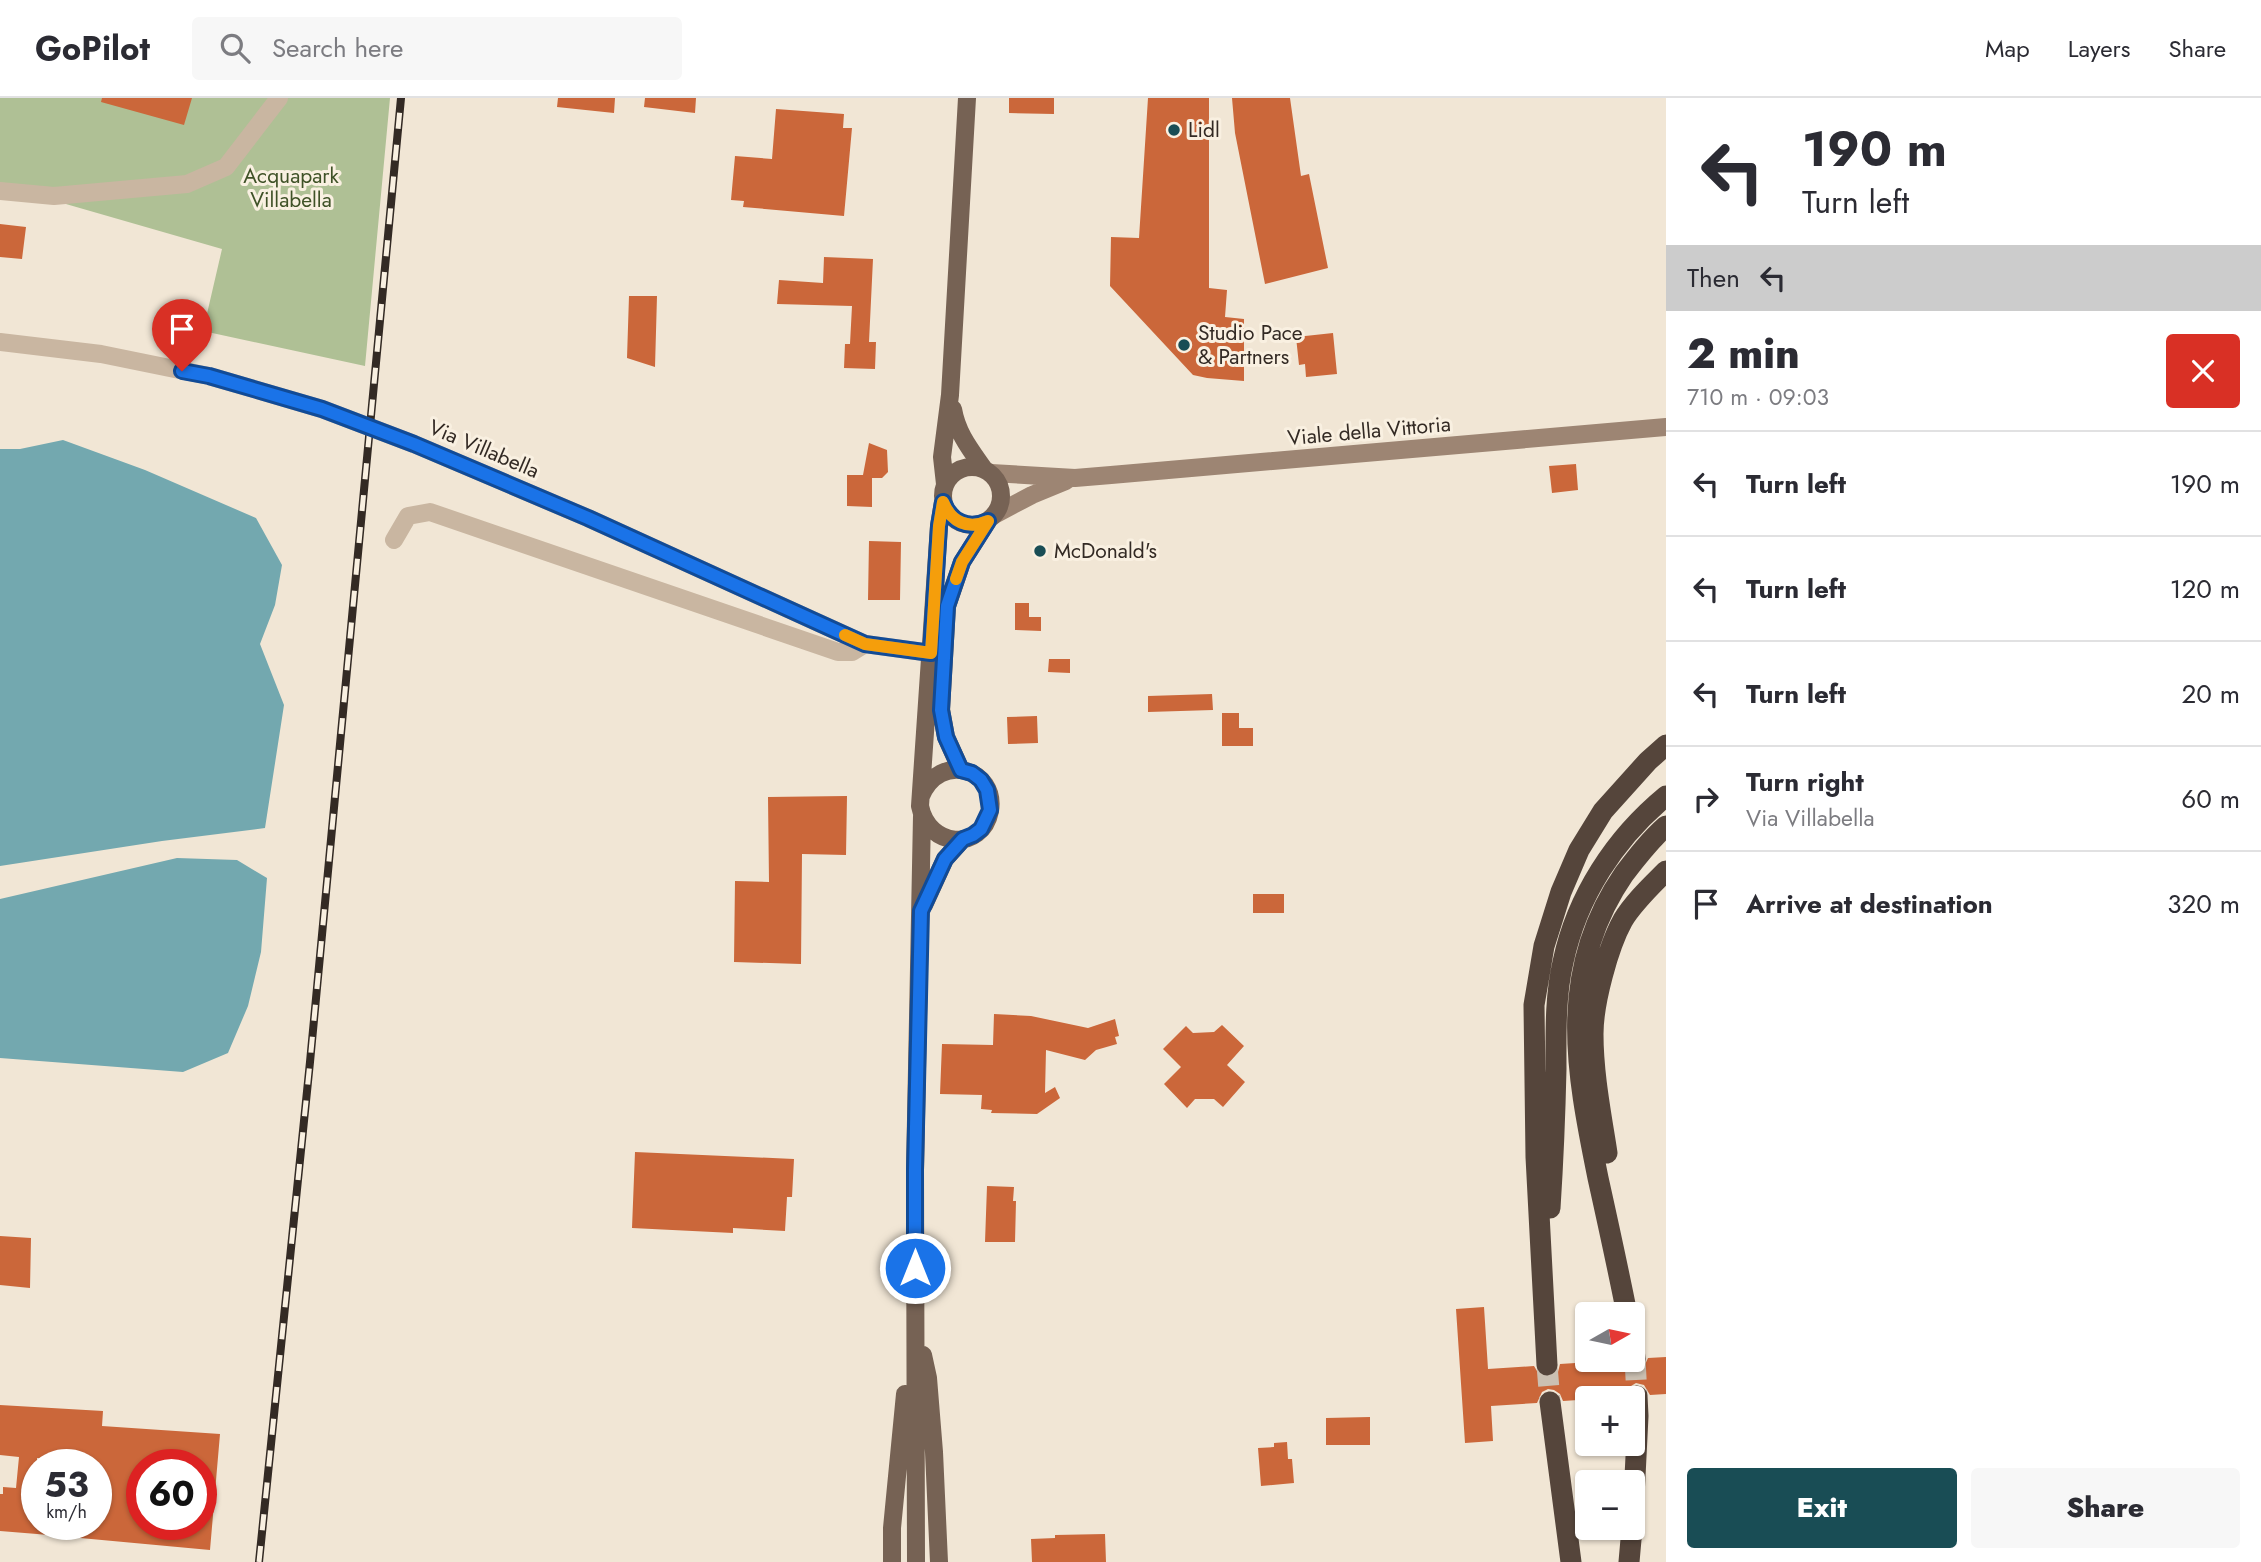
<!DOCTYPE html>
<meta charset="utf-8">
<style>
:root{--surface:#fff;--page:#f7f7f7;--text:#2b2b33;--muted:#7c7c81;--line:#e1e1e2;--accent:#194d55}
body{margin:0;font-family:Jost,sans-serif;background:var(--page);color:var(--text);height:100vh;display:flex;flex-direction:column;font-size:26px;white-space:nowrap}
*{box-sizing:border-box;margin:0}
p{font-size:23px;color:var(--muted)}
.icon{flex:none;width:38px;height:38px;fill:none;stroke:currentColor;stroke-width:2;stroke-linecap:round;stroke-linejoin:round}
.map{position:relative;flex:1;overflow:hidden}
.sheet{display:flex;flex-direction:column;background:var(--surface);width:595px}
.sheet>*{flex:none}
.guide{background:#fff;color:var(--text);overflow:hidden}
.needle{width:46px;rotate:81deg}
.buttons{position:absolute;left:1575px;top:1204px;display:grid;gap:14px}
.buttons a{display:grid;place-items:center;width:70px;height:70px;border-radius:7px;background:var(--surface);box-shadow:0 2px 5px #0004;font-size:35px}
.speed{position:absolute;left:21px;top:1351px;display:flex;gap:14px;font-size:35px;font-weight:700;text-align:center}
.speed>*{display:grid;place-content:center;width:91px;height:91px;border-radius:50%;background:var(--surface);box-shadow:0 2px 5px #0004;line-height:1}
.speed small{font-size:18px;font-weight:400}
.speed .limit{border:10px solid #d22;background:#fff;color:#111}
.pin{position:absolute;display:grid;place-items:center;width:60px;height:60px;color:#fff;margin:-72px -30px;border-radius:50% 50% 50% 0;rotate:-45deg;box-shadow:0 0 7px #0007}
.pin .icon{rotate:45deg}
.me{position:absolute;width:77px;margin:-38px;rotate:0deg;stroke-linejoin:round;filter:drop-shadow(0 0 5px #0008)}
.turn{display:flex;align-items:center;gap:24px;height:147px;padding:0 21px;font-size:32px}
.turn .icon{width:91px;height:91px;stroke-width:2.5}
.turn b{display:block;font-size:49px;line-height:60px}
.then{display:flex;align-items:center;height:66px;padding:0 21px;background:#0003;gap:14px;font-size:26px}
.round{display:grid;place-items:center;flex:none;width:74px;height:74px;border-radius:7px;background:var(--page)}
.head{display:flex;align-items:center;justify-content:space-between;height:119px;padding:0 21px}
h1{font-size:42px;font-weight:800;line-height:52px}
.button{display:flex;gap:14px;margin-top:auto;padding:14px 21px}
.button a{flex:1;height:80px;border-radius:7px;background:var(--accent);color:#fff;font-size:28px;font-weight:800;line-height:80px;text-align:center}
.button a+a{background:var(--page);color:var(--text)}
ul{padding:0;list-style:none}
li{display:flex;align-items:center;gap:21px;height:105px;padding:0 21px;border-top:2px solid var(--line)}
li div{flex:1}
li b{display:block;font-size:26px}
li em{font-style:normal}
header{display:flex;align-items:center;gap:42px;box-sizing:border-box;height:98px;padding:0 35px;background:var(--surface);border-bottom:2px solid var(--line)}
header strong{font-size:33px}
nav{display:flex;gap:38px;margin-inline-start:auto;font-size:24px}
.search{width:490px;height:63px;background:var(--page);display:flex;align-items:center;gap:18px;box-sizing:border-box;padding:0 24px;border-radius:7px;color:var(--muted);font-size:26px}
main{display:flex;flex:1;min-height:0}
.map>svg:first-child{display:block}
.green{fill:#afc095}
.water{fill:#73a8af}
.building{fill:#cb673a;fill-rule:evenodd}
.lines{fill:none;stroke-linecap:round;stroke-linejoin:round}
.highway-tunnel{stroke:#cbc0b2;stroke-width:21;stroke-dasharray:21 10;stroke-linecap:butt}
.street{stroke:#c9b6a1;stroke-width:18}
.secondary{stroke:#9d8573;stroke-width:18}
.primary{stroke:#766254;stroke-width:18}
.highway{stroke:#55453b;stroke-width:21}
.rail-casing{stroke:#332a24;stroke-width:8}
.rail{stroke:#f9f0e1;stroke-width:5;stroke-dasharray:16;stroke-linecap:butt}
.route-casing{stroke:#114b97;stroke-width:18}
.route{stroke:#1a73e8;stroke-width:12}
.slow{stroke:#f59e0b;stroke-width:12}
.poi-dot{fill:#194d55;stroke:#f9f0e1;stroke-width:2.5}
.labels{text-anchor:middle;stroke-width:6;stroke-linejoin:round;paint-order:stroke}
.poi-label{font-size:21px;fill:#332a24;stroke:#f9f0e1;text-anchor:start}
.park-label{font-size:21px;fill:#3f5227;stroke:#f9f0e1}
.street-label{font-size:21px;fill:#332a24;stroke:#f9f0e1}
</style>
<header>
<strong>GoPilot</strong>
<div class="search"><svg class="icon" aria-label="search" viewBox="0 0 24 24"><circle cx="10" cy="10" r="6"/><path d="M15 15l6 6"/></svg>Search here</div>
<nav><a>Map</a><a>Layers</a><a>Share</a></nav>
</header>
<main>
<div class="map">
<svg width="1666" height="1464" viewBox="0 0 1666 1464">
<rect width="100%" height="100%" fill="#f1e6d5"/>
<path class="green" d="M0,0h390l-25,268 -162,-35 19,-82 -222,-64z"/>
<path class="water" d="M63,342l82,30 111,48 26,47 -7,40 -15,39 24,61 -19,123 -103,13 -162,25v-417h20z
M177,760l60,2 30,18 -6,74 -13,54 -20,47 -45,19 -183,-14v-159z"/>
<path class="building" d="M102,0h90l-8,27 -83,-23z
M558,0h57l-1,15 -57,-6z
M645,0h51l-1,15 -51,-6z
M1009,0h45v16l-45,-1z
M1148,0h61v190l18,2 -2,27 19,2v62l-37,-3 -14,-3 -83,-89 1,-49 28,1z
M1232,0h58l11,78 8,-2 19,94 -63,16 -30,-151z
M776,11l68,5 -1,14h9l-8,88 -101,-9 1,-6 -13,-1 4,-44 37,3z
M0,126l26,3 -4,32 -22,-2z
M824,159l49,2 -4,83h7l-1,27 -31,-1 1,-24h5l2,-38 -75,-2 2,-24 44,3z
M629,198h28l-2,71 -28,-9z
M1333,235l4,41 -31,3 -1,-13 -6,1 -3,-28z
M869,345l18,7 1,22 -6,6h-10v29l-25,-1v-31h16z
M1576,366l2,26 -26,3 -3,-27z
M869,443l32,1 -1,58h-32z
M1015,505h14v14h12v14l-26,-1z
M1049,561h21v14l-22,-1z
M1212,596l1,16 -65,2v-16z
M1222,615h17v15h14v18h-31z
M1037,618l1,27 -30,1 -1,-27z
M847,698l-1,59 -44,-1 -1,110 -67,-2 1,-81 34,1 -1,-85z
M1253,796h31v19h-31z
M994,916l37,2 57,12 27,-9 4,17 -4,1 2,7 -21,6 -11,10 -39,-10 -1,43 10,-6 5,11 -23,16 -46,-1 1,-3 -11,-1 1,-14 -42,-1 2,-50 51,1z
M1222,927l22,21 -17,19 18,17 -22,25 -9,-8h-19l-8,9 -23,-24 17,-17 -18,-18 23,-23 7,7 21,-1z
M635,1054l159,7 -2,38h-5l-2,34 -52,-3v5l-101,-5z
M987,1088l27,1 -1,14h3l-1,41h-30z
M0,1138l31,2 -1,50 -30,-3z
M1484,1209l4,62 46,-3 6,10 8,2 10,-6 2,-8 62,-4 3,7 11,5 7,-3 5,-11 18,-1v37l-16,1 -6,-10 -8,-2 -10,6 -2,8 -61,4 -3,-7 -6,-4 -6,-1 -6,3 -5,11 -46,3 2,35 -28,2 -9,-134z
M0,1307l103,6 -1,15 118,8 -10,116 -173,-16v-10h59v-62l-59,-4v76l-37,-3v-37h3v-7l13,1 3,-31 -19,-2zM142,1367h59v59h-59z
M1370,1319v28h-44v-27z
M1287,1344l1,17h4l2,24 -33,3 -3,-38 16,-1v-4z
M1105,1436l1,28h-74l-1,-23 24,-1v-3z"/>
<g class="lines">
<path class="highway-tunnel" d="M1635,1261l2,37
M1547,1267l3,37"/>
<path class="street" d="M0,93l54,5 133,-12 39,-17 53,-69
M0,244l101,12 108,22 113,33 92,35 174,74 277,126 66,9
M394,442l14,-24 22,-4 408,140h14l13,-8"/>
<path class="secondary" d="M991,375l84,5 36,-3 555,-48
M996,416l36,-19 34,-14"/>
<path class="primary" d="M953,311c4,24 17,40 31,60
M943 398a29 29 0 1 1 58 0a29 29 0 1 1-58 0Z
M945,386l-3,-27 8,-62 17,-297
M961,672l-15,-33 -5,-27 6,-104 15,-44 26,-41
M921,698c19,-45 76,-27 69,15 -8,41 -62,37 -70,-5l19,-280 4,-24
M924,807l21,-46 18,-20
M923,1257l5,23 6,74 5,110
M892,1464v-34l13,-134
M916,1464l-1,-392 7,-354"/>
<path class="highway" d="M1607,1055c-6,-39 -14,-79 -14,-119 0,-31 15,-87 30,-114 11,-18 28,-34 43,-49
M1550,1110c3,-46 5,-93 6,-139 0,-36 -1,-72 7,-107 14,-66 52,-124 103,-166
M1627,1216c-9,-45 -19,-91 -29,-136 -22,-108 -41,-207 26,-304 13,-17 26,-34 42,-48
M1633,1240l2,21
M1547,1267l-11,-208 -2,-152 10,-59 17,-54 18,-42 24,-39 45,-50 18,-16
M1550,1304l21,160
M1633,1419l5,-101 -1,-20
M1629,1464l3,-34"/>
<g class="rail-casing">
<path id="rail" d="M259,1464l51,-500 91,-964"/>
</g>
<use href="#rail" class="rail"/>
</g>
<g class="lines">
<g class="route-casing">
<path id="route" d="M182,273l27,5 113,33 92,35 174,74 277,126 66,9 8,-127 4,-24c8,20 25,28 45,19l-26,41 -15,44 -6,104 5,27 15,33 11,3 9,7 6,10 3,20 -9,19 -8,6 -10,4 -18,20 -24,52 -6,259v98"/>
</g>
<use href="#route" class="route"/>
<path class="slow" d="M845,537l20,9 66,9 8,-127 4,-24c8,20 25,28 45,19l-26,41 -6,17"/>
</g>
<g class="poi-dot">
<circle cx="1174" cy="32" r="7"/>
<circle cx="1184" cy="247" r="7"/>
<circle cx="1040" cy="453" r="7"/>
</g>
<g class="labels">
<g class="poi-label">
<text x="1188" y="39">Lidl</text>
<text x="1198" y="242">Studio Pace<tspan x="1198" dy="24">&amp; Partners</tspan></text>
<text x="1054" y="460">McDonald's</text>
</g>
<g class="park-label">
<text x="291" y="85">Acquapark<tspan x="291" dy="24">Villabella</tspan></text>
</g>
<g class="street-label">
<text transform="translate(1369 333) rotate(-5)" y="7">Viale della Vittoria</text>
<text transform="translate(484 351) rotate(23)" y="7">Via Villabella</text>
</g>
</g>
</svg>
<div class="buttons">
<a><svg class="needle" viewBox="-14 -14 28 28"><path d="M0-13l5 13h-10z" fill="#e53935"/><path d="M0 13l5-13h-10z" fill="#7c7c81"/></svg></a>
<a>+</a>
<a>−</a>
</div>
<div class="speed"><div>53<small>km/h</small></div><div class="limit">60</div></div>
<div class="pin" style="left:182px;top:273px;background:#d93025"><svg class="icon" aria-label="arrive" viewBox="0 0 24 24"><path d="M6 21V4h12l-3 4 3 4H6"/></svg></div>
<svg class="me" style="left:915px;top:1170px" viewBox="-20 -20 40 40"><circle r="17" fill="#1a73e8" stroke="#fff" stroke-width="3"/><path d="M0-11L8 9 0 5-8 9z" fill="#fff"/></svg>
</div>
<section class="sheet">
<div class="guide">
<div class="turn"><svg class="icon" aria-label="left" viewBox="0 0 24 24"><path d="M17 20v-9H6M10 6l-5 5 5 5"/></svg><div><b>190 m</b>Turn left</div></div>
<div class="then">Then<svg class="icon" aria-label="left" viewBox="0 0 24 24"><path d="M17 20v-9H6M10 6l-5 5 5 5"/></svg></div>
</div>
<div class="head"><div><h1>2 min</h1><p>710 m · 09:03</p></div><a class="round" style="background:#d93025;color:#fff"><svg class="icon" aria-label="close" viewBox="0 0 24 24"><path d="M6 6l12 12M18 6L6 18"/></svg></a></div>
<ul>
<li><svg class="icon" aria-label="left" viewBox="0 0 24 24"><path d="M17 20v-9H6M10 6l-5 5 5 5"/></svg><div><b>Turn left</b></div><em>190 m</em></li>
<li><svg class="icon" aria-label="left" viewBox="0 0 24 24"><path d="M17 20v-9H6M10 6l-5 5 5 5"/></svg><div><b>Turn left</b></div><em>120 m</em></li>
<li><svg class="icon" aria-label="left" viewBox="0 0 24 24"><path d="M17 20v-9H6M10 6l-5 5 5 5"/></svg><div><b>Turn left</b></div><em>20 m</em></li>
<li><svg class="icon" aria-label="right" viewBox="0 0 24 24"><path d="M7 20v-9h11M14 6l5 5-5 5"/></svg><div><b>Turn right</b><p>Via Villabella</p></div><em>60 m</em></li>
<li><svg class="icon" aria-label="arrive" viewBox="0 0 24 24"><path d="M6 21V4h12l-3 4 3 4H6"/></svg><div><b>Arrive at destination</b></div><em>320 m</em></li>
</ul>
<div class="button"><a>Exit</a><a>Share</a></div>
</section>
</main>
